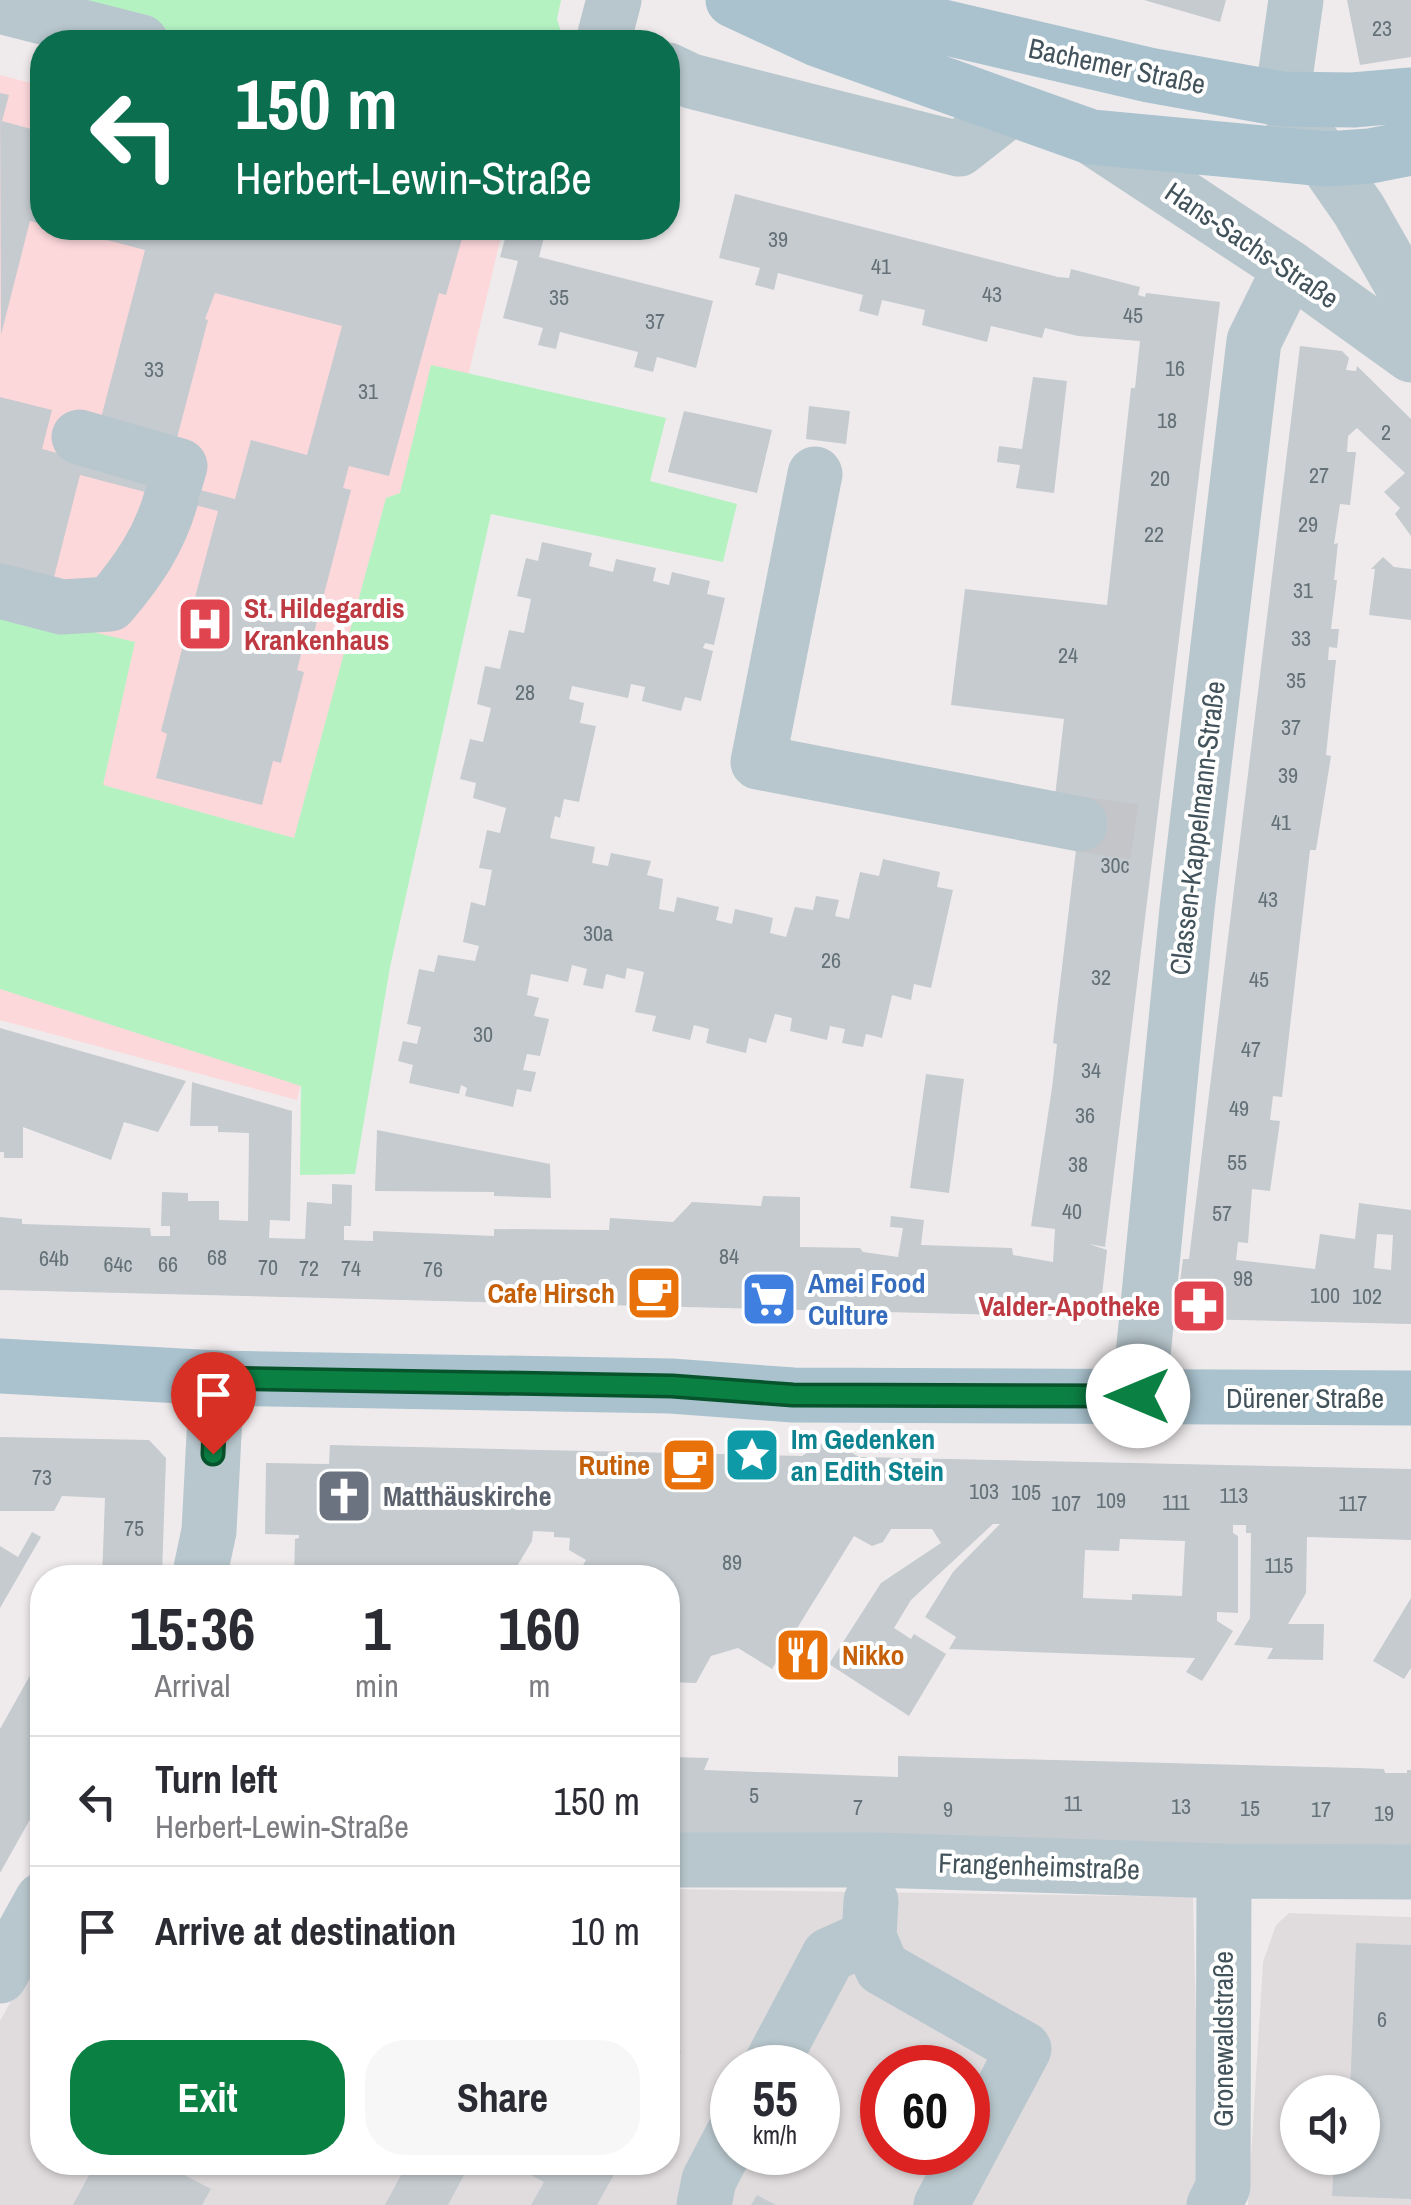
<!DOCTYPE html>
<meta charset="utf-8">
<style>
:root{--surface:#fff;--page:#f7f7f7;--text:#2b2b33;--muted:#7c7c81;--line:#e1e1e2;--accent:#0b8043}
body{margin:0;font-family:"Archivo Narrow",sans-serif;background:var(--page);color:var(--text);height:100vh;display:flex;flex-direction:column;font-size:38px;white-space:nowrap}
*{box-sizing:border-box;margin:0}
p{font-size:32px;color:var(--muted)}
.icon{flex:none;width:55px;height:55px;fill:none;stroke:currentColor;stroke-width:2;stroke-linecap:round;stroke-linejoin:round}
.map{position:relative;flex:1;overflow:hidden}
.drawer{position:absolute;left:30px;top:1565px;width:650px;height:610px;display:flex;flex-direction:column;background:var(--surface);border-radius:40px;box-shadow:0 2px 8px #0004}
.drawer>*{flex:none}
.guide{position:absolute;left:30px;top:30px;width:650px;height:210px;border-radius:40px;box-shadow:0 2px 8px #0004;background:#0b6e4f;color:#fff;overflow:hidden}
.tools{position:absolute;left:1280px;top:2075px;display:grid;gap:20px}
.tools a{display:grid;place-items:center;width:100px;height:100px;border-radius:50%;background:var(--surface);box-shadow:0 2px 8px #0004;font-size:50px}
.speed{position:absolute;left:710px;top:2045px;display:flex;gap:20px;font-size:50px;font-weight:700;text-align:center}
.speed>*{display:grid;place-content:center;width:130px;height:130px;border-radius:50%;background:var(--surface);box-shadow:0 2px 8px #0004;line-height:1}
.speed small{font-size:25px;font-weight:400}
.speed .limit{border:15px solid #d22;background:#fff;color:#111}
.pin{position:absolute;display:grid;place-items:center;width:85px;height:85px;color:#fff;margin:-102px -42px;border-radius:50% 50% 50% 0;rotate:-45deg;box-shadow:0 0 10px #0007}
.pin .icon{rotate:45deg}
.me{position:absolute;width:110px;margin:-55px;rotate:270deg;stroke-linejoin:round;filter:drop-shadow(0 0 8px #0008)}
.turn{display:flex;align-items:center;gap:35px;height:210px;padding:0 40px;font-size:45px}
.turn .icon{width:130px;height:130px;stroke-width:2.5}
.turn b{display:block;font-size:70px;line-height:85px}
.eta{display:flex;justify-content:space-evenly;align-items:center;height:170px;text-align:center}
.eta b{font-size:60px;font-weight:700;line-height:70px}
.primary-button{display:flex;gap:20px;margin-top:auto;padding:20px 40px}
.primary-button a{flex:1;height:115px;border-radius:40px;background:var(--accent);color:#fff;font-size:40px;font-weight:700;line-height:115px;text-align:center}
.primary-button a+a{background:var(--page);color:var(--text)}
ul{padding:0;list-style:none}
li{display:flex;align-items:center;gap:30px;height:130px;padding:0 40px;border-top:2px solid var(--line)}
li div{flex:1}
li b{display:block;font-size:38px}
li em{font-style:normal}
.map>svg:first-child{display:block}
.education{fill:#e0dcde;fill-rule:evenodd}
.medical{fill:#fdd8db}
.green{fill:#b5f2c2}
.building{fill:#c5cbcf;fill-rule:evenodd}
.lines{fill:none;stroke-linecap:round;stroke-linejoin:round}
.minor-tunnel{stroke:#c4c5c8;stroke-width:55;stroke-dasharray:55 28;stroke-linecap:butt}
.minor{stroke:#b8c7cd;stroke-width:55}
.major{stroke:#a9c2ce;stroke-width:55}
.route-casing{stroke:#07532c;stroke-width:25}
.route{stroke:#0b8043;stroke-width:18}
.labels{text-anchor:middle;stroke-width:8;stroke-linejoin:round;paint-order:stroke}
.number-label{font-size:22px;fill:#647178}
.street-label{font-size:28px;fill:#43535b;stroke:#fff}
.health-label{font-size:28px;font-weight:bold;fill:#be3a42;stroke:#fff;text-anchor:start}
.shop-label{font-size:28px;font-weight:bold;fill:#366cbe;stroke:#fff;text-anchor:start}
.food-label{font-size:28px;font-weight:bold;fill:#c56008;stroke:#fff;text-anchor:end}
.culture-label{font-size:28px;font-weight:bold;fill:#0d838f;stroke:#fff;text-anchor:start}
.worship-label{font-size:28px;font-weight:bold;fill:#5b616d;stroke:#fff;text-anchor:start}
</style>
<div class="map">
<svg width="1411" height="2205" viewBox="0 0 1411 2205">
<rect width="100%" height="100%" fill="#efebec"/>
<path class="education" d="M668,1889l525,8 7,282 -13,26h-1187v-184l42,-77v218h626zM732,2068h86v84h-86zM882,2068h86v84h-86z
M1289,1913l122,4v288h-163l15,-243 13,-37zM1298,2092h64v66h-64z"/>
<path class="medical" d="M0,75l42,11v142h461l-206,872 -297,-80z"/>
<path class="green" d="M40,0h521l-4,19 7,23h-361z
M431,365l235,53 -16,63 87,23 -14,58 -232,-48 -101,453 -35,207 -55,1 1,-89 -301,-97v-379l135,32 -32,143 191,53 92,-340 14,-5z"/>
<path class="building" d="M1144,0h82l-6,22z
M1347,0h64v57l-51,8z
M0,93l9,2 -7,26 40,11v92l-12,-3 -29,114z
M735,194l323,83 11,1 2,-9 69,18 -2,8 7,2 1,-4 74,9 -115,945 -16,-3 18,6 -6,54 -14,13 -1087,-27v-73l22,2v5l128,4 1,8h19v-10h-9l1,-34 26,1v8h31v19l29,1 1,-88 -31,-1v-6h-28l2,-44 100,29 -2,110 -20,-1 -1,18 36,1 2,-37 25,2v-20l20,1 -1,41h-7v14l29,1v-10l121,5v-7l115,1 1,-12 63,4 19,-20 69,4 2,-10 37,1v50l60,1 3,4 35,5 5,-29 -13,-1 1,-11 33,4 -3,25 91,3 1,7 40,7 2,-33 -24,-3 21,-138 5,-44 -4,-1 29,-244 -27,-3 9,-77 -113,-14 14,-116 142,16 24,-217h4l5,-47 -62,-5 -33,-8 -3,10 -51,-12 -4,16 -65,-17 3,-15 -43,-10 -4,16 -19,-5 4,-16 -85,-22 -4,17 -19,-5 5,-17 -41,-10z
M61,228h404l-19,67 -7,-2 -50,183 -40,-10 -6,22 8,2 -37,143 -7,-2 -10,39 7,2 -23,91 -8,-2 -11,44 -106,-27 11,-44 -6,-3 23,-90 6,1 11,-40 -7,-1 24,-90 -138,-36 -28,110 -52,-13v-175l52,13 -10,39 193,50 16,-59 56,15 35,-129 -127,-33 -10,26 3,1 -31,118 -76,-20 44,-168z
M508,228l37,5 -6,24 174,44 -17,67 -39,-11 -4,15 -19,-5 4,-15 -78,-20 -4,17 -18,-4 5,-17 -40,-10 15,-57 -18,-4z
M1300,346l42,5 7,7 -3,12 10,1 1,-5 54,53v117l-16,-22 5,-6 -16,-16 21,-19 -48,-45 -9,8 -1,16h9l-6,53 -10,-1 -6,40 4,-1 -4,37h3l-6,49h8l-2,19 -8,-1 -1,13h8l-10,95 5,1 -15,94h-6l-28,247 -9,-1 -3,24 10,1 -10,70 -18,-2 -4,54 -10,-1 -2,18 79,9 5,-35 35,5 4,-36 52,7v114l-217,-5 -11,-13 2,-17h-6l4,-30h6zM1377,1234l16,1 -2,35 -17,-2z
M1033,377l34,4 -13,112 -38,-5 4,-23 -23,-3 2,-16 23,3z
M809,406l41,5 -4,33 -40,-5z
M684,411l88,19 -15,63 -89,-21z
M542,542l50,11 -3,13 24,6 3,-13 40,9 -3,13 16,4 3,-13 38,9 -3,13 18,4 -11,47 -9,-2 -2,5 10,3 -12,50 -16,-4 -4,14 -39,-10 3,-14 -14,-3 -3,14 -56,-12 -3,13 15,4 -4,20 16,3 -17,76 -15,-3 -4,19 -5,-2 -5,22 45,9 -3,16 16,3 3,-13 40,8 -4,14 16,4 -4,30 15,3 3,-15 42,10 -3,13 16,4 3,-15 38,9 -3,15 16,4 9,-30 18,3 3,-14 23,4 -4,16 14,3 11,-47 19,4 4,-17 57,13 -3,15 16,3 -22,98 -17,-4 -3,16 -19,-5 -10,43 -16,-4 -3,13 -21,-4 3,-14 -15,-3 -3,14 -37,-9 2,-13 -17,-4 -9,29 -17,-5 -3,15 -40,-10 3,-14 -15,-4 -4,15 -38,-9 4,-15 -21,-4 9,-40 -17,-4 -2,11 -19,-5 -3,15 -20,-4 4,-16 -15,-4 -4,17 -37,-8 -4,21 12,3 -5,18 15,3 -9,37 -13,-2 -4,16 13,2 -5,20 -14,-3 -4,18 -48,-11 2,-8 -6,-3 -2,9 -50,-11 4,-18 -15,-4 5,-20 14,3 4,-17 -14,-3 12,-55 15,3 4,-17 37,6 4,-15 -16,-4 8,-40 14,4 7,-36 -13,-2 8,-38 13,3 6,-25 -33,-10 3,-15 -16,-4 10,-40 13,3 8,-34 -14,-4 8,-38 15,3 9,-39 15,3 7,-34 -14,-3 9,-38 12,3z
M1383,557l11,10 17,2v51l-42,-5 6,-46h-4z
M0,1028l186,53 -28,51 -34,-10 -13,38 -88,-33v31h-19v-6h-4z
M926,1074l38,5 -15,114 -39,-5z
M377,1130l173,34 1,34 -57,-2v-4l-119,-1z
M0,1437l149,3 17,18 -4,117 5,3h-65l3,-80 -43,-2 -8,15h-54z
M829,1439l30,18 552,12v71l-104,-3 -1,56 -18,31h36l-1,36 -56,-1 6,-11 -39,-3 16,-27 1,-85h-5v-8h-13v8l5,3v77l-21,-1v9l16,10 -31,50 -16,-9 9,-14 -246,-9 7,-12 -31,-20 28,-45 47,-48h-7l-82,76 -17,28 17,11 3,-5 32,20 -37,62 -80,-52 52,-81 60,-40 -9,-14h-41l-8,13 -11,4 -18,-10 -82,133 -34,-21 -27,8 -15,27 -28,-1v-104h-92l10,-18 -17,-10 1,-12 -16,-1v-5l-21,-1 -1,10 -22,37h-216l1,-39 4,-1v-3l-34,-1 1,-71 63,1 1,-19 472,11zM1120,1539l65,2 -3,55 -50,-2v6l-49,-2 2,-48 34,1z
M32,1532l9,5 -41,71v-62l18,11z
M1411,1598v70l-7,11 -31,-18z
M42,1654v144l-42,75v-144z
M898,1756l460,12 26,1 1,4h22v-3h4v84l-743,-20v-77l41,1 -5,12 194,7z
M1356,1943l55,2v254l-79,-3 2,-38h28v-66h-12z
M668,2044l13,7 -13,26z
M96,2162h78l-3,6 40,21 -9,16h-129z
M277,2162h24l-5,11z
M408,2162h63l-23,43h-63z
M507,2162h114l-24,43h-66l13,-23z
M757,2195l19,10h-25z"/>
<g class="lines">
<path class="minor-tunnel" d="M1080,824l77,11"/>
<path class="minor" d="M1296,0l-14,99 77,111 52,91
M0,6l141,36
M603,42l11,-42
M668,70l23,11 268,68 51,-40
M1091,137l199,131 121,87
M79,437l101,29 -5,17
M815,474l-57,288 322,62
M0,591l62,16 48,-3c28,-33 49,-63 61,-105
M1139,1396l48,-487 67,-568 36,-73
M199,1578l10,-47 8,-153
M668,1860h206l350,11 187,1
M869,1937l13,31 142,81 -83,156
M0,1976l42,-76
M769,2068l60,-113 40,-18 2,-36
M704,2205l5,-25 23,-44
M1214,2205l9,-18 1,-316"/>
<path class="major" d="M733,0l84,39 274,98 235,22 44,-3 41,-8
M827,0l322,75 133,24 71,1 58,-5
M0,1366l217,12 454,8 122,9 618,3"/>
</g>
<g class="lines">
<g class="route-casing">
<path id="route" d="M213,1454l3,-76 456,8 121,9 345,1"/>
</g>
<use href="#route" class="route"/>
</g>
<defs>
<g id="hospital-square" transform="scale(2.875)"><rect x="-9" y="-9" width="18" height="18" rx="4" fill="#e0444e" stroke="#fff"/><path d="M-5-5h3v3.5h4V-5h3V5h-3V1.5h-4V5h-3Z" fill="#fff"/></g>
<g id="cafe-square" transform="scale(2.875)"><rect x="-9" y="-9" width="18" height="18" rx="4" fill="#e8710a" stroke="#fff"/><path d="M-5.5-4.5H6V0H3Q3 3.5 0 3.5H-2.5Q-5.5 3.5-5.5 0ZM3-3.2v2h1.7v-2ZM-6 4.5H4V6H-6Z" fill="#fff"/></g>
<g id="supermarket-square" transform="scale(2.875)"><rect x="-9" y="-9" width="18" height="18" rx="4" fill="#3f7fe0" stroke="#fff"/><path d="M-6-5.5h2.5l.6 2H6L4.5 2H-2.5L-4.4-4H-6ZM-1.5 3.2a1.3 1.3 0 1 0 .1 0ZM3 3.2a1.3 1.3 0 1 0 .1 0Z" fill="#fff"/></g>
<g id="pharmacy-square" transform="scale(2.875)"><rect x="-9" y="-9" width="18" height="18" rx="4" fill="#e0444e" stroke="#fff"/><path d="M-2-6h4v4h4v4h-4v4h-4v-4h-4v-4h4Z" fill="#fff"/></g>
<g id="sight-square" transform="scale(2.875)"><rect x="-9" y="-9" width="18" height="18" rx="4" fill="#0f9aa8" stroke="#fff"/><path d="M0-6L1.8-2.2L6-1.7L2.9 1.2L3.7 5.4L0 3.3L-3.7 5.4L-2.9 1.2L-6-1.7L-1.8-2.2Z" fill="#fff"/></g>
<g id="church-square" transform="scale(2.875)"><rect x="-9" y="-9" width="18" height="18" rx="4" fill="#6b7280" stroke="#fff"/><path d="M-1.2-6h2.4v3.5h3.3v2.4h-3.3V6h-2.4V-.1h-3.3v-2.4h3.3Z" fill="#fff"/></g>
<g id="restaurant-square" transform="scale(2.875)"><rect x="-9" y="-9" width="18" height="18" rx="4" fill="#e8710a" stroke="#fff"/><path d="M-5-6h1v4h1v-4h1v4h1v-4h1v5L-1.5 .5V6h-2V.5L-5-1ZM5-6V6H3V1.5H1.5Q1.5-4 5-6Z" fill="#fff"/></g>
</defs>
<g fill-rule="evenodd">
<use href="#hospital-square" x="205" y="624"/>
<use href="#cafe-square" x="654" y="1293"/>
<use href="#supermarket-square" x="769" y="1299"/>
<use href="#pharmacy-square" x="1199" y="1306"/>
<use href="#sight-square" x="752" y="1455"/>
<use href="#cafe-square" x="689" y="1465"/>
<use href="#church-square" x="344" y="1496"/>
<use href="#restaurant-square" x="803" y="1655"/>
</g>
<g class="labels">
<g class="number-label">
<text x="1382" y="36">23</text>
<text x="778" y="247">39</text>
<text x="881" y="274">41</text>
<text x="992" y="302">43</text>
<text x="559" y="305">35</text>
<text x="1133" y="323">45</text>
<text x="655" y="329">37</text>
<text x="1175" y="376">16</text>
<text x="154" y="377">33</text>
<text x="368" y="399">31</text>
<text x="1167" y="428">18</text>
<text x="1386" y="440">2</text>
<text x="1319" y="483">27</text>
<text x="1160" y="486">20</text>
<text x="1308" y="532">29</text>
<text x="1154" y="542">22</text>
<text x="1303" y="598">31</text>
<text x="1301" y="646">33</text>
<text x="1068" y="663">24</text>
<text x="1296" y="688">35</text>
<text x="525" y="700">28</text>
<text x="1291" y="735">37</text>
<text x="1288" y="783">39</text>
<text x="1281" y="830">41</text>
<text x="1115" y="873">30c</text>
<text x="1268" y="907">43</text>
<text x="598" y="941">30a</text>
<text x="831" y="968">26</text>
<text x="1101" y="985">32</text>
<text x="1259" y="987">45</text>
<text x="483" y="1042">30</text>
<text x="1251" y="1057">47</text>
<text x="1091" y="1078">34</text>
<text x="1239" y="1116">49</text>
<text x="1085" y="1123">36</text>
<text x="1237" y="1170">55</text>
<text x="1078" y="1172">38</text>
<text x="1072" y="1219">40</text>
<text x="1222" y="1221">57</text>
<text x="729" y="1264">84</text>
<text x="217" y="1265">68</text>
<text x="54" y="1266">64b</text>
<text x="118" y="1272">64c</text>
<text x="168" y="1272">66</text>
<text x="268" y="1275">70</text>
<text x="309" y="1276">72</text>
<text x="351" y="1276">74</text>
<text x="433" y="1277">76</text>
<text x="1243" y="1286">98</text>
<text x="1325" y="1303">100</text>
<text x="1367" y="1304">102</text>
<text x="42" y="1485">73</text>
<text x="984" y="1499">103</text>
<text x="1026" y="1500">105</text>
<text x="1234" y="1503">113</text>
<text x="1111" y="1508">109</text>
<text x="1176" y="1510">111</text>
<text x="1066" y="1511">107</text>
<text x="1353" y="1511">117</text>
<text x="134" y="1536">75</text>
<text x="732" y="1570">89</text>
<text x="1279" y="1573">115</text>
<text x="754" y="1803">5</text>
<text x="1073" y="1811">11</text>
<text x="1181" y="1814">13</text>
<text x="858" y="1815">7</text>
<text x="1250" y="1816">15</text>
<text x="948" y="1817">9</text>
<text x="1321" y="1817">17</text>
<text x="1384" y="1821">19</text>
<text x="1382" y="2027">6</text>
</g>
<g class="street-label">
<text transform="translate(1117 66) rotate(12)" y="10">Bachemer Straße</text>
<text transform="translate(1252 245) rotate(34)" y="10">Hans-Sachs-Straße</text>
<text transform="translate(1197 828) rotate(-83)" y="10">Classen-Kappelmann-Straße</text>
<text x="1305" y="1408">Dürener Straße</text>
<text transform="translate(1039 1866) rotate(2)" y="10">Frangenheimstraße</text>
<text transform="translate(1223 2039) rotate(-90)" y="10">Gronewaldstraße</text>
</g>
<g class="health-label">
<text x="244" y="618">St. Hildegardis<tspan x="244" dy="32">Krankenhaus</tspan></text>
<text x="1160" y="1316" text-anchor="end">Valder-Apotheke</text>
</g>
<g class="shop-label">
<text x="808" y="1293">Amei Food<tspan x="808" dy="32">Culture</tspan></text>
</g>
<g class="food-label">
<text x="615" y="1303">Cafe Hirsch</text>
<text x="650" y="1475">Rutine</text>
<text x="842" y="1665" text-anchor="start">Nikko</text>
</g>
<g class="culture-label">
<text x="791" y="1449">Im Gedenken<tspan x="791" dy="32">an Edith Stein</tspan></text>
</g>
<g class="worship-label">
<text x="383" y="1506">Matthäuskirche</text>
</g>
</g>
</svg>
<div class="tools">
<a><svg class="icon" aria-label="sound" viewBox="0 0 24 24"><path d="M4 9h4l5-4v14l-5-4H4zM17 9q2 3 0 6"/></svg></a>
</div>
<div class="speed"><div>55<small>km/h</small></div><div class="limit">60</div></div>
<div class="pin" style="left:213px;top:1454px;background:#d93025"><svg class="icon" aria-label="arrive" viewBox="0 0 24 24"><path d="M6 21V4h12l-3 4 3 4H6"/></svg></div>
<svg class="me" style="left:1138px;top:1396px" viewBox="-20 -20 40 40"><circle r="19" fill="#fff"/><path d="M0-13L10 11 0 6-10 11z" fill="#0b8043"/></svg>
<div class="guide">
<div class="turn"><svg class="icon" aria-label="left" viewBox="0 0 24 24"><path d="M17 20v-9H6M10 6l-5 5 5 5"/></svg><div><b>150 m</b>Herbert-Lewin-Straße</div></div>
</div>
<section class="drawer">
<div class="eta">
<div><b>15:36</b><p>Arrival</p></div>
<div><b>1</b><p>min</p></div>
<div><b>160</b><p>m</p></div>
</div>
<ul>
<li><svg class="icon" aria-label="left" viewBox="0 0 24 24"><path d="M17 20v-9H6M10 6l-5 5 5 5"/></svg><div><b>Turn left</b><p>Herbert-Lewin-Straße</p></div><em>150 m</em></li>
<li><svg class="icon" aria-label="arrive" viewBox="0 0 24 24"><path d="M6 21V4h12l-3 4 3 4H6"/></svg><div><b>Arrive at destination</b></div><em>10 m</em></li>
</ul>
<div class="primary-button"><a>Exit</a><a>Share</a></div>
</section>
</div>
